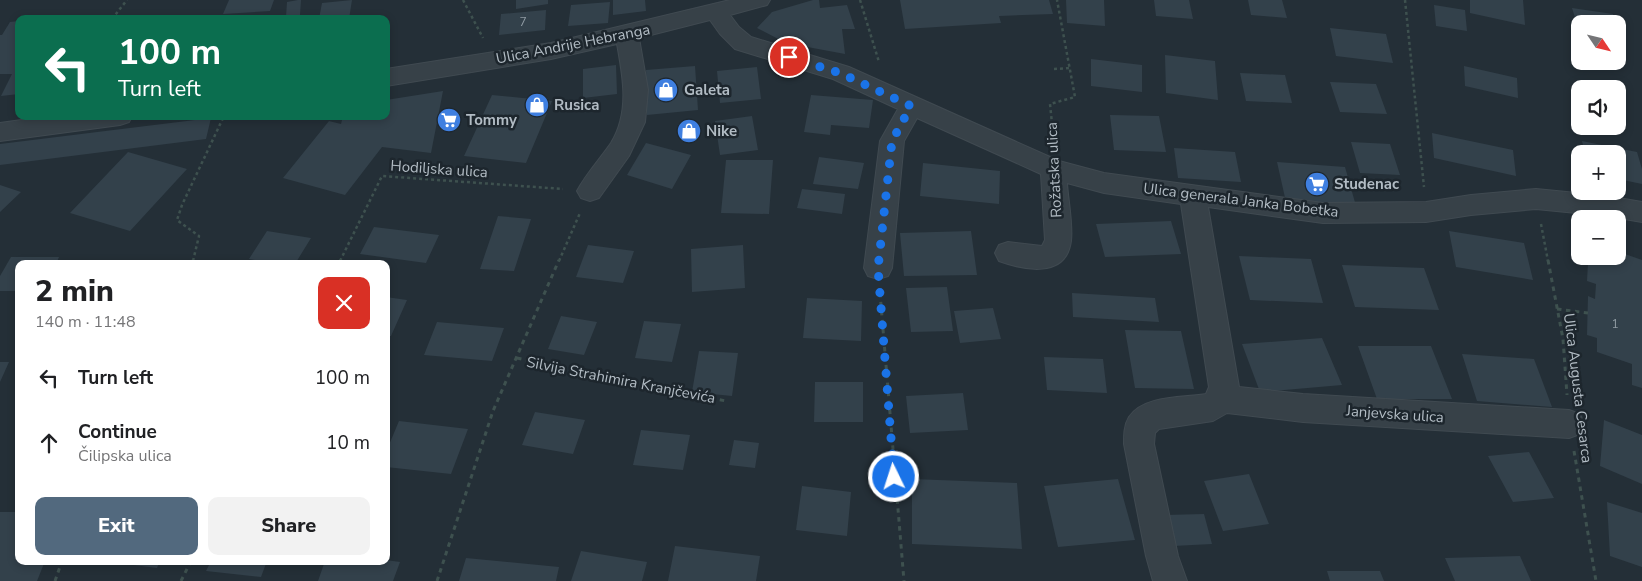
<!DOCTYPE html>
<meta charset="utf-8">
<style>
:root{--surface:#fff;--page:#f2f2f2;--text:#202124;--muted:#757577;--accent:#52697e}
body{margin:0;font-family:"Nunito Sans",sans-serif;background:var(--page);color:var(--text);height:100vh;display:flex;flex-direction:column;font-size:19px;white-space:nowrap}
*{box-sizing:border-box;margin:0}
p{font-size:16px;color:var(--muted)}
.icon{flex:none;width:28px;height:28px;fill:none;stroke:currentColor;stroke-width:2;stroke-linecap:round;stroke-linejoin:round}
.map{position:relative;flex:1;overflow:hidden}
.sheet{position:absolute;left:15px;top:260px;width:375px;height:305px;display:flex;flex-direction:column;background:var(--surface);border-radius:10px;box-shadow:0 2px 8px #0003}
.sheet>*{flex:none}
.hud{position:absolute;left:15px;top:15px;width:375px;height:105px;border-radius:10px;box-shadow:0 2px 8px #0003;background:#0b6e4f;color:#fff;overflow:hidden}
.needle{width:32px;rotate:125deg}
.controls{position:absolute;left:1571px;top:15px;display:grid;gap:10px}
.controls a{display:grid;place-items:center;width:55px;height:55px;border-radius:10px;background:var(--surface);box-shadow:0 2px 8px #0003;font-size:25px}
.pin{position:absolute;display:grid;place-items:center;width:42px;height:42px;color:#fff;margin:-21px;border:2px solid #fff;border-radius:50%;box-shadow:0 1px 5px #0007}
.me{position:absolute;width:55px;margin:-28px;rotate:356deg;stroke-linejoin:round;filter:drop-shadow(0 0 4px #0008)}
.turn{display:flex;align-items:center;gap:18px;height:105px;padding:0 20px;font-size:22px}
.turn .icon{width:65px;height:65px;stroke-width:2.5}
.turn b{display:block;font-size:35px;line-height:42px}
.round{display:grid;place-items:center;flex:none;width:52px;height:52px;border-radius:10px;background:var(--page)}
.overview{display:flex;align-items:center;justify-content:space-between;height:85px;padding:0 20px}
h1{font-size:30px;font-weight:800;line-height:38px}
.button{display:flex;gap:10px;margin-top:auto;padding:10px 20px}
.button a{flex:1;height:58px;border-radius:10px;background:var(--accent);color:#fff;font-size:20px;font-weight:800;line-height:58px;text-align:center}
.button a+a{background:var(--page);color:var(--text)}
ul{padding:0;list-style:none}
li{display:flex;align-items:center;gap:15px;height:65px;padding:0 20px}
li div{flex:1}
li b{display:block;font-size:19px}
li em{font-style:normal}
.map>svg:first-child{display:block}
.building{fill:#33414b}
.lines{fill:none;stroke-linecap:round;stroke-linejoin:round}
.minor-casing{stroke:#404a51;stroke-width:2}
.path-far1{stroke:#3e514f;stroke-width:2.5;stroke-dasharray:3 3;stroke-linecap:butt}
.path{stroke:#3e514f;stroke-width:3;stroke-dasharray:4.5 4.5;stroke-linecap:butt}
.minor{fill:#374148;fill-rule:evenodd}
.route{stroke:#1a73e8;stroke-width:9;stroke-dasharray:0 16.2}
.labels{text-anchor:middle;stroke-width:5;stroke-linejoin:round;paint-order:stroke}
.number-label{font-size:12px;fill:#919ca4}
.street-label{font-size:15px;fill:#b2bcc4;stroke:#1d262d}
.poi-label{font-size:15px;font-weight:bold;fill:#b2bcc4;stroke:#1d262d;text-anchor:start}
</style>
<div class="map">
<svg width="1642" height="581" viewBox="0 0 1642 581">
<rect width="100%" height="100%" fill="#242f37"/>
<path class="building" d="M229,0h45l-4,11 -47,3z
M298,0h3l-1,15 -14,2 1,-15z
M352,0l-3,19h-30l3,-16z
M516,0h32v4l-32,5z
M613,0h32l1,11 -33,4z
M813,0h6l1,8 27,-3 8,24h-13l3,25 -59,-11 -29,-15 15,-16z
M900,0h149l4,14 -54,2 2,7 -96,6z
M1066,0h38l1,26 -38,-3z
M1154,0h35l4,19 -37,-3z
M1248,0h34l5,18 -36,-3z
M1470,0h53l2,25 -55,-12z
M610,2l-2,21 -40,3 3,-21z
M1434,5l31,5 2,21 -31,-5z
M1572,8l41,6 3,10h-36v4l-2,-1z
M546,10l-1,20 -46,5 2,-21z
M19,21v73l-18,2 11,-22h-12v-39h2l8,-13z
M1330,28l56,6 7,29 -57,-7z
M1165,55l50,6 3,39 -52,-7z
M1091,59l51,6v27l-51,-6z
M616,65l1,29 -34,4v-29z
M695,66l3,44 -51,5 -1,-45z
M1464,66l53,12 1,20 -53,-12z
M757,67l4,32 -41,4 -3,-32z
M1240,73l45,2 7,28 -46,-2z
M1330,82l46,2 11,30 -47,-2z
M443,91l-12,62 -49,-6 -37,48 -62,-17 46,-57 12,3 2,-8h43v-16z
M492,95l60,6 -26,62 -62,-7z
M811,95l62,5 -4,28 -38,-3 -1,10 -26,-3z
M1110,115l49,1 7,36 -52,-2z
M752,116l6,34 -38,5 -5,-34z
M211,118l-5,21 -206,26v-21z
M1432,133l81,17 3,26 -82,-18z
M1582,141l55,11 5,17v15l-24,-5v-25h-33z
M1351,142l39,2 10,31 -40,-2z
M646,143l45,12 -19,34 -45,-14z
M1174,148l61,4 6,30 -63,-4z
M128,152l59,17 -57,62 -60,-18z
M819,157l45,6 -6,26 -45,-5z
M726,160h47l-4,54 -48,-1z
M1277,162l68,5 11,39 -70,-4z
M923,163l77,8 -1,33 -79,-8z
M0,185l21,7 -21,20z
M802,189l43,5 -3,20 -45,-6z
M498,216l33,3 -17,52 -34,-2z
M1171,221l10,33 -76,3 -9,-33z
M374,227l65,8 -13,28 -66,-9z
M267,231l44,7 -16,26h-18l-28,-5z
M971,231l6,44 -73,1 -4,-43z
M1449,231l75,12 9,37 -77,-13z
M1618,240l7,3v11l17,6v128l-10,-3v-21l-35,-12v-14l-10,-3 1,-39 7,3 1,-15 -9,-3 1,-18 5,2v-9h25z
M588,245l46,6 -11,32 -47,-6z
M743,245l2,43 -53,4 -1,-43z
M1239,256l72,3 12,44 -73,-3z
M11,257h48l-3,7h-37v27h-19v-15z
M1342,265l82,3 15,42 -84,-3z
M947,287l6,44 -42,1 -5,-44z
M1072,293l83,5 4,24 -86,-5z
M386,297l21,3 -16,36h-5z
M807,298l55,3 -1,40 -58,-3z
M993,308l8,31 -41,4 -6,-32z
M561,316l36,6 -13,33 -36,-6z
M644,321l37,3 -9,38 -37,-4z
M437,322l67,6 -12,33 -68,-6z
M1125,330l56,1 13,58 -59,-1z
M1322,338l20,47 -82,7 -18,-48z
M1358,346h73l21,53h-75z
M699,351l39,2 -6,43 -40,-4z
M1462,354l72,5 18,48 -75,-6z
M1044,357l59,2 4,34 -60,-3z
M0,362h9l-9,20z
M815,382h48v40h-49z
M963,393l5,37 -58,3 -4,-37z
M535,412l50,8 -12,34 -51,-9z
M1604,420l38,15v49l-42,-18z
M399,421l69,8 -17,45 -65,-7v-15z
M641,430l49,5 -7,35 -50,-5z
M734,440l25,3 -4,25 -26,-3z
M1529,452l25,46 -41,4 -25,-46z
M1249,474l20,50 -46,7 -19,-50z
M912,479l105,4 5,66 -110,-5z
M1118,479l17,61 -77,7 -14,-61z
M802,486l49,6 -4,44 -51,-6z
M1607,502l35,11v54l-32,-11z
M0,512h19v49h26l-8,20h-37z
M1204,514l8,30 -39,2 -8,-31z
M675,546l85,10 -4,25h-88z
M581,551l66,11 -5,19h-71z
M1520,556l11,25h-76l-10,-23z
M466,558l93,9 -3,14h-97z
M386,560l14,2 -7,19h-75l7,-20z
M103,561h57l-3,7z
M211,561h56l-6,16 -55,-6z
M1327,571h53l4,10h-54z"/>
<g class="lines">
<g class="minor-casing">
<path id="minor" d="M730,0h40l-3,5 -37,10 9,12 12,10 98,30 210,94 45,12 219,30 103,-1 45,-7 65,-6 71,7 35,6v20l-35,-6 -71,-7 -65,6 -45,7 -103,1 -115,-16 31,180 64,7 266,16 11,4 4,10 -4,10 -11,4 -266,-16 -76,-9 -14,8 -54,8 -4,4 -1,11 24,112 9,25h-34l-7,-25 -22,-112c0,-9 0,-19 5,-27 15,-22 53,-19 77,-23l3,-7 -28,-183 -77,-11 -37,-10c1,17 6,41 4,58 -5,38 -47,29 -72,20l-4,-8 4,-8 9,-3 34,4 3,-6 -4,-66 -124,-56 -13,23 -12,127 -4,8 -10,3 -10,-3 -4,-8 16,-127 18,-32 -65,-30 -98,-30 -15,-15 -10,-14 -71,18 9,52 -3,32 -16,34 -30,42 -9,3 -9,-3 -4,-7c9,-17 23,-32 34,-48 19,-31 12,-66 6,-99l-66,15 -165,27v-17l165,-26z
M50,116h82l-3,6 -9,3 -120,16v-18z"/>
</g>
<path class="path-far1" d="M463,0l20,38
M860,0l19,62
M1405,0l19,187
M112,19l15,-19
M1054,69l17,-1
M1054,143l-4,-39 25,-7 -18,-97
M1541,224l7,37
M193,261l6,-25 -22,-16 5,-15 42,-89
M340,261l42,-85 181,13
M559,261l21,-48"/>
<path class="path" d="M1548,260l15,79 4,56
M192,264l1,-4
M339,264l2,-4
M880,293l24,288
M1557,309l31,4
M517,358l209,43
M1574,451l22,130
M55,581l7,-20
M181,581l10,-20
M437,581l56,-170 66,-151"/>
<use href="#minor" class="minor"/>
</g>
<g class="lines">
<path class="route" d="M789,57l51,16 71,33 -19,35 -14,127 16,209"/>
</g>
<defs>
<g id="shop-disc" transform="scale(1.25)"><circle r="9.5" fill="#3f7fe0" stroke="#1d262d"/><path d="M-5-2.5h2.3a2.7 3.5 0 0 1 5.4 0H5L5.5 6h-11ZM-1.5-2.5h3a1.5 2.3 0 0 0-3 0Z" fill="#fff"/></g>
<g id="supermarket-disc" transform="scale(1.25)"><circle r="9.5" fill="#3f7fe0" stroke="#1d262d"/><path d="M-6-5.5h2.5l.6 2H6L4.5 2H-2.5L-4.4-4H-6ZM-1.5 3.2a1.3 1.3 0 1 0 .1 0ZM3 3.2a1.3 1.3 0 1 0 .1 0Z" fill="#fff"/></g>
</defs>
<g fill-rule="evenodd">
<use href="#shop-disc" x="666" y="90"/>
<use href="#shop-disc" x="537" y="105"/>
<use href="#supermarket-disc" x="449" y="120"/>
<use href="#shop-disc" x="689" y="131"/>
<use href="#supermarket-disc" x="1317" y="184"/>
</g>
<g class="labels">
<g class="number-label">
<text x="523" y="26">7</text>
<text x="1615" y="328">1</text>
</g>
<g class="street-label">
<text transform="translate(573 44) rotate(-11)" y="5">Ulica Andrije Hebranga</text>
<text transform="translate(439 169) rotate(4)" y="5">Hodiljska ulica</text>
<text transform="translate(1054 170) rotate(-93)" y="5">Rožatska ulica</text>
<text transform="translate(1241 200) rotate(7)" y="5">Ulica generala Janka Bobetka</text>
<text transform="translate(621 380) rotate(11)" y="5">Silvija Strahimira Kranjčevića</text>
<text transform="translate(1578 388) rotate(83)" y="5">Ulica Augusta Cesarca</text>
<text transform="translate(1395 414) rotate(4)" y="5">Janjevska ulica</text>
</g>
<g class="poi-label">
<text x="684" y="95">Galeta</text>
<text x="554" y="110">Rusica</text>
<text x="466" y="125">Tommy</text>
<text x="706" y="136">Nike</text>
<text x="1334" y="189">Studenac</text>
</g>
</g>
</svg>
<div class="controls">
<a><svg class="needle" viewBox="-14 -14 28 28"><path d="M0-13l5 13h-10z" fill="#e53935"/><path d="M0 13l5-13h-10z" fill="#757577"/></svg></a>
<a><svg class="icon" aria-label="sound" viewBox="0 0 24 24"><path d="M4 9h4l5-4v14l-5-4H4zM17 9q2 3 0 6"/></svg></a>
<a>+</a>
<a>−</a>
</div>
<div class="pin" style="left:789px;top:57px;background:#d93025"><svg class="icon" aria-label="arrive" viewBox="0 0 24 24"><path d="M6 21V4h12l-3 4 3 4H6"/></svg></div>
<svg class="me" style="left:894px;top:477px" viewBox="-20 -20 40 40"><circle r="17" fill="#1a73e8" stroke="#fff" stroke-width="3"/><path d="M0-11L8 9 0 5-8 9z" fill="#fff"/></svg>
<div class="hud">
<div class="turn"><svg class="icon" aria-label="left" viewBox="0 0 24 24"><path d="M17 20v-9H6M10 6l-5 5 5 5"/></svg><div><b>100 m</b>Turn left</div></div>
</div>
<section class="sheet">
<div class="overview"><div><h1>2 min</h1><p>140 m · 11:48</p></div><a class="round" style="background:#d93025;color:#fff"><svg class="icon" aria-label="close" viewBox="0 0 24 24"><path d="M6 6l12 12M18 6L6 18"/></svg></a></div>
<ul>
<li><svg class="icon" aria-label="left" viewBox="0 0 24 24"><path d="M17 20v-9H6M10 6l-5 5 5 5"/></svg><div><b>Turn left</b></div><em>100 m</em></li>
<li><svg class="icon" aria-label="ahead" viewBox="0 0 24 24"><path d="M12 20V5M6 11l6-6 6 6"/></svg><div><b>Continue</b><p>Čilipska ulica</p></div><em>10 m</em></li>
</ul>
<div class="button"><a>Exit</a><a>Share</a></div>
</section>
</div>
